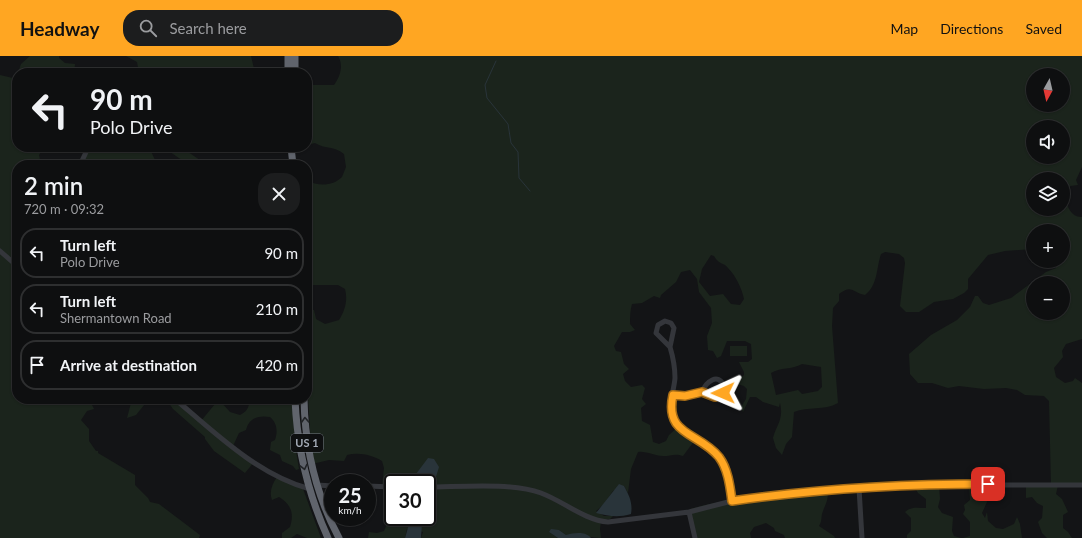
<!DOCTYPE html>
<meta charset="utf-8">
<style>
:root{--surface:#0e0f10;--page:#1c1d1e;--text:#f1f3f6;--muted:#9b9c9f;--line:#2e2f30;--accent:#ffa622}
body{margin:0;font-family:Lato,sans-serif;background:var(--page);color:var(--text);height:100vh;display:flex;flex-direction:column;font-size:15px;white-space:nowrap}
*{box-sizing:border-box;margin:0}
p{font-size:13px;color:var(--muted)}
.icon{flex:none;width:22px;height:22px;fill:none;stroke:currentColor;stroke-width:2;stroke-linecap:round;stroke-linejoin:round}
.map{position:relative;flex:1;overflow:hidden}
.drawer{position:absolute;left:12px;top:104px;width:300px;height:244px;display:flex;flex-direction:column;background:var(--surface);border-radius:16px;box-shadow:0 1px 3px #0004,0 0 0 1px var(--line)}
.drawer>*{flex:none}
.guide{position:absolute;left:12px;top:12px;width:300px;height:84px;border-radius:16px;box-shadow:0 1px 3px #0004,0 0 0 1px var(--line);background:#0e0f10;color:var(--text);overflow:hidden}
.needle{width:26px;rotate:188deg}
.fabs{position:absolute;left:1026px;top:12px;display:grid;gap:8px}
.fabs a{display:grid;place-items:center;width:44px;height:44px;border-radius:50%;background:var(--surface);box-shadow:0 1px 3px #0004,0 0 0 1px var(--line);font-size:20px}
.speed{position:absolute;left:324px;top:418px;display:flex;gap:8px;font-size:20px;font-weight:700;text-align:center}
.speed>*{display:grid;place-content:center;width:52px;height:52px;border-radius:50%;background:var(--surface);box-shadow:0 1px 3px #0004,0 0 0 1px var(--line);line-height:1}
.speed small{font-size:10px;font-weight:400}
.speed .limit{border:2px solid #111;border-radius:6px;background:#fff;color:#111}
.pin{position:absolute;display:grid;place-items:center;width:34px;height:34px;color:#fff;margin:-17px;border-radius:8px;box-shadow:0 2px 6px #0006}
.me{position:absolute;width:44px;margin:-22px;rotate:269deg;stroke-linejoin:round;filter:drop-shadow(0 0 3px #0008)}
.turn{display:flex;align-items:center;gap:14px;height:84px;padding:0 12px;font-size:18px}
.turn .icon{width:52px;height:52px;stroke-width:2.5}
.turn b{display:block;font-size:28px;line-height:34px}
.round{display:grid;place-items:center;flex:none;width:42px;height:42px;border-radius:16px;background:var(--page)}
.summary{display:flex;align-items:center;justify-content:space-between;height:68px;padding:0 12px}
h1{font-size:24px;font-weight:600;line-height:30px}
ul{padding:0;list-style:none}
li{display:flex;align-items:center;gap:12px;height:50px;margin:0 8px 6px;padding:0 4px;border:2px solid var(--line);border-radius:16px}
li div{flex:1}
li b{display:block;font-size:15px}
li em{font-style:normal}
header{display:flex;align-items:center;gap:24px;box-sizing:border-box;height:56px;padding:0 20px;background:var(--accent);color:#111}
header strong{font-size:19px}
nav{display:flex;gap:22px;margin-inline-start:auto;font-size:14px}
.search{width:280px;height:36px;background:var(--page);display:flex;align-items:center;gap:10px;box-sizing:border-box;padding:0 14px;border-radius:16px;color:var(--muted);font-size:15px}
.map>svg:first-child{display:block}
.green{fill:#1b241c;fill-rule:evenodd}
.water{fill:#29343a}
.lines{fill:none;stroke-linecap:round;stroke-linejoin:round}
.stream{stroke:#29343a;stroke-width:1}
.minor{stroke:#34363b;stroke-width:5}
.highway{stroke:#60646c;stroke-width:7}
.oneway{stroke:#222427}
.route-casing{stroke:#a66c16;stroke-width:10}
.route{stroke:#ffa622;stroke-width:7}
.labels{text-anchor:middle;stroke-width:3.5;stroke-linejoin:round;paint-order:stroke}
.shield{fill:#0e0f10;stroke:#777c85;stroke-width:1}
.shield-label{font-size:11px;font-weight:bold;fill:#a4abb7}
</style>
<header>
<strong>Headway</strong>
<div class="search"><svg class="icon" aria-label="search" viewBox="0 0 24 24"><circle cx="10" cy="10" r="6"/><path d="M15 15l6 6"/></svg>Search here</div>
<nav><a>Map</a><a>Directions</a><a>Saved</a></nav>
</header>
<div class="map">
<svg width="1082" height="482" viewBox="0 0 1082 482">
<rect width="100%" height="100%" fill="#131416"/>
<path class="green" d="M30,0h29v2l6,5 10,1 -1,9h-56l3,-9z
M126,0h125l4,17h-116l-2,-11z
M338,0h744v111l-6,13 2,5 -8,1 -5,12c2,9 7,20 17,19v122l-16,5 -4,7 1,6 -9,11 2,9 9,6 8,-2 2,-3 7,5v102h-24l-2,9 6,5 6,13 -5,3v13l5,4 4,6h-25l-5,-5 -4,-11 4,-4 1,-12 -6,-3 -5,-6 -6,1v-13h25l-2,-84 -5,-5 -19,-1 -8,-5 -11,-2 -22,1 -25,-3 -11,2 -16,-5h-14l-8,-9 -1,-20 22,-19 26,-15 13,-13 5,-11h3l5,7 6,2 22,-7 35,-26 10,-4v-4l-7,-1 -2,-2h16v-30h-30v18l-28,2 -17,4 -20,24v10l-4,4 -11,6 -19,3 -15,10h-13l-6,-6 5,-43 -1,-5 -5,-4 -14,-2 -4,2c-5,15 -3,31 -16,41 -13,-2 -12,-11 -26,-1v7l-6,7 -1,18 6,77c-14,8 -30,3 -44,9l-2,25 -6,7 -4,11 -6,-7 -3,-10c3,-13 11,-18 7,-35l-1,4 -16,-5 -7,-5h-6l-7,15 -2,-5 5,-8 1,-10 -3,-3 -10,-3 10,-8v-3l-5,-10h9l4,-3 -1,-15 -6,-3h-18l-6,15 -4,2 -4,-7 -5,-1 -1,-14 5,-13 -1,-15 -12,-16 -2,-13 -7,-9 -9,2 -5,10 -15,13 -1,3 -6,-2 -12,7 -10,1c-2,7 -2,13 -2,20l5,6 -5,2h-8l-8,14 2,5 5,1 3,12 5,5 -6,5 2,7 6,6 11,-2 3,3 -3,11 4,5 -5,4 1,13 8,4 3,17 6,2 7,-3 3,-6 9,-8 17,13 -12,16c-8,-3 -12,0 -20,0 -9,0 -16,-5 -25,-4l-7,17 -3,24 -4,-7 -11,5 -10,14 -7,6 8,5h9l-3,3 -9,1 -1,9 1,9 -35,-3 -7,-5 -10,2 9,6h-137l2,-6 -16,-3 -2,9h-37l1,-6 8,1 7,-2c4,-8 8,-23 5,-32l-3,-2v-9l-4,-2 2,-18 -2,-7c-10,-6 -23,-9 -35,-6l-3,6 -15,-1 -17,4 -4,-68v-86h6l2,9 9,5 14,-4c6,-9 9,-20 6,-31l-7,-4h-29c1,-35 -2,-70 -2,-105 11,7 26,6 35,-3l4,-10 -2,-13c-9,-8 -20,-5 -29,-11l-8,2v-60h27c6,-8 10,-20 4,-29zM1033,19h30v30h-30zM1033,71h30v30h-30zM1033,123h30v30h-30zM711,199l3,1c6,10 10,6 14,12 8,8 14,21 16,31l-4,6 -9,-1 -8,-10 -13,2 -11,-14 3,-13zM1033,227h30v30h-30zM802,308l19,3 1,20 -4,4 -16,3 -4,-4 -22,5 -5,-22c9,-6 21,-3 31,-9zM393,427h34v34h-34z
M0,19l17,4v68h27l-5,8 2,10h-24v77l-2,4 2,9 -5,6 5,6v41l-4,5v5l4,3v78h56l5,2 4,-2h14l-4,6 2,4 -7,2 -6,9 8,9v12l7,10h2v2l37,22v10l13,13 2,4 9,2 41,31 -1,3h-199z
M89,91h60l6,13 -1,4 -3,1h-71z
M163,91h18l26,18h-18z
M730,290h17v10h-17z
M132,343h17l-13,16 -9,3z
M166,343h9l26,22 14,-17 6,-2 9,10 10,3c6,-3 9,-7 9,-13l4,-3h39l3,46 4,24 -3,1 -3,-4 -11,-5 -2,-6 -10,-5 1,-8 4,-2c3,-9 2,-17 -5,-23 -12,-2 -21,1 -24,13l-7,3 -6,13 21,16 -9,11 -31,-22 -9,-12v-2l-32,-28z
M277,421l25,9 19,52h-14l-10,-4 -6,4h-9v-5l8,-6c4,-13 2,-22 -11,-30l-7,3c-3,-8 0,-16 5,-23z
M939,429l1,14 -2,8 4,6 11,4 -1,14 2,5 7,2h-54v-3l4,-4v-13l-6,-6c6,-6 14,-4 21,-4v-9l-8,-6 -4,-7z
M969,429h13l5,17 -5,11 3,5 2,-6 1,9 8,7 7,1 11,-5 3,-7 3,7 2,14h-59l7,-2v-14l-7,-8 2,-4 -1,-5 6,-5z
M828,435c0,12 -3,13 -6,23 -1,5 0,7 -3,12l15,10 1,2h-50l-1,-3 -9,-4 -1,-3 -8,-5 -12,4 -4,6 1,5h-56l-5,-29c45,-13 92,-14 138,-18z"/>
<path class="water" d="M428,402l6,1 5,8 -4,13 -9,3 -11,-4 1,-5z
M619,428l5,2c5,9 9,17 7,28 -13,4 -23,2 -35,-1z
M416,463l6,4 -1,15h-16l4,-14z
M551,473l8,1 7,5c8,-2 19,-4 25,3h-33l-9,-6z"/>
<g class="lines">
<path class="stream" d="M496,5l-11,24 2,13 21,26 3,19 7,9 1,26 11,13"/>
<path class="minor" d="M80,109l8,-17
M0,195l17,15
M665,265l6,2 3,5 -4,19 -14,-14 2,-8z
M670,291c3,10 5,20 5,31 -1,13 -8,29 -1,42 5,10 16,16 26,21 23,14 29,34 32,60
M673,339h12l17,-3 7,4 9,1 5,-4 1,-7c-6,-14 -18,-4 -22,6
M175,343c40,34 83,76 135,90
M317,429l16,1
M367,430l26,1
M427,431c32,0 84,-5 114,6 22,8 43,27 67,29l81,-10 43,-11 62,-8 119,-8h169
M859,432l3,50
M689,456l6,26"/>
<path class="highway" d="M288,0v17
M295,0v17
M291,91l2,18
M295,343c2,48 13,95 33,139
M304,343c1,49 12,96 35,139"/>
</g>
<defs><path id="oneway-chevron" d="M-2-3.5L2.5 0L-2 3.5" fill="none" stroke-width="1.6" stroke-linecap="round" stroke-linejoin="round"/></defs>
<g class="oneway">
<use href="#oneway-chevron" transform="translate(305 364) rotate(-93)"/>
<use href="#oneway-chevron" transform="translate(304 411) rotate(77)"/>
</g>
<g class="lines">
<g class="route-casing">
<path id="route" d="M723,337l-8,4 -13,-5 -17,4 -12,-1c-9,41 26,37 46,62 9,12 11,29 13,44 84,-12 170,-17 256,-17"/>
</g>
<use href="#route" class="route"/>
</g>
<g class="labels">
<rect class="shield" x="291" y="378" width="32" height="18" rx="3"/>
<g class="shield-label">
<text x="307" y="391">US 1</text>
</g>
</g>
</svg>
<div class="fabs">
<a><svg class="needle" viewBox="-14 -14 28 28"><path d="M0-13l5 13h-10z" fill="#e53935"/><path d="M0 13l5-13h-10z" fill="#9b9c9f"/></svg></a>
<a><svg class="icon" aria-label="sound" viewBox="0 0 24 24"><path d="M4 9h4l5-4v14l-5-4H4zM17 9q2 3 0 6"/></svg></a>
<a><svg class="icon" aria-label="layers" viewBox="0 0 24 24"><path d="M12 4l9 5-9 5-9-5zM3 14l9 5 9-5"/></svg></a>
<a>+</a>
<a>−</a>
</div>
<div class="speed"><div>25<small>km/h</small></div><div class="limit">30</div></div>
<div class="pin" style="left:988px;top:428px;background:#d93025"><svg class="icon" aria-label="arrive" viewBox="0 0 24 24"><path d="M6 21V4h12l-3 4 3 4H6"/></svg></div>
<svg class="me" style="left:723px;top:337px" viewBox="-20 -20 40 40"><path d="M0-17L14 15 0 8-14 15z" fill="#ffa622" stroke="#fff" stroke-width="4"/></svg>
<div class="guide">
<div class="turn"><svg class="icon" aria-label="left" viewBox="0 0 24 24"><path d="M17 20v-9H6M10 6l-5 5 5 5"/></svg><div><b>90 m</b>Polo Drive</div></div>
</div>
<section class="drawer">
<div class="summary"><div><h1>2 min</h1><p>720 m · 09:32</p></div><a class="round"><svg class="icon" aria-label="close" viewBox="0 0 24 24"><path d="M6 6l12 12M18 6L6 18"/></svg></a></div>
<ul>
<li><svg class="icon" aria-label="left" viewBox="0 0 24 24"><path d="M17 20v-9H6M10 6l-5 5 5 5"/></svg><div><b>Turn left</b><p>Polo Drive</p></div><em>90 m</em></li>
<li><svg class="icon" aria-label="left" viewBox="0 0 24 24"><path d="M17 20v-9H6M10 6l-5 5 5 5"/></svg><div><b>Turn left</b><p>Shermantown Road</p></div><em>210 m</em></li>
<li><svg class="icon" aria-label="arrive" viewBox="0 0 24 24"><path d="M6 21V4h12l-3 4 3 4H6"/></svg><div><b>Arrive at destination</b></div><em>420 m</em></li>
</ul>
</section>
</div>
